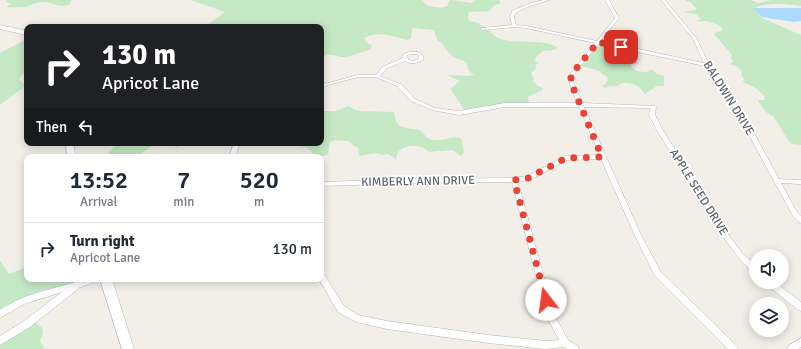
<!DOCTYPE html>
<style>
:root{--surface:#fff;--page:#f2f2f3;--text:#1f2937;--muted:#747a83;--line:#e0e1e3}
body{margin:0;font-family:Signika,sans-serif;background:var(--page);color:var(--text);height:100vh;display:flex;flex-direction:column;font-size:15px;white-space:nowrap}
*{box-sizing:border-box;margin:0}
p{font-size:13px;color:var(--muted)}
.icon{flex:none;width:22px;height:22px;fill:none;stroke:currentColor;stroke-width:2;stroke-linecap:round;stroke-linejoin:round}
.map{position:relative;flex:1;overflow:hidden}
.panel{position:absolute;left:24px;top:154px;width:300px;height:128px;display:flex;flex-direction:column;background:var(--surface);border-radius:8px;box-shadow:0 2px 10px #0003}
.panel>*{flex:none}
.top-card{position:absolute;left:24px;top:24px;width:300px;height:122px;border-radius:8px;box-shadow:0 2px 10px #0003;background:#202124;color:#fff;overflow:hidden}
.fabs{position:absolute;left:749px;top:249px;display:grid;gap:8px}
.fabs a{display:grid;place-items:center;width:40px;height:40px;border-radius:50%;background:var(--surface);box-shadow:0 2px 10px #0003;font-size:20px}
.pin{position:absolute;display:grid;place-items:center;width:34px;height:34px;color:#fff;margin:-17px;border-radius:8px;box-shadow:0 2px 6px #0006}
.me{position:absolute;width:44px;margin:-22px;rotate:345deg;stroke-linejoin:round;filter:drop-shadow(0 0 3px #0008)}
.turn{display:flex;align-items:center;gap:14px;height:84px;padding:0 12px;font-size:18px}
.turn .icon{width:52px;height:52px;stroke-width:2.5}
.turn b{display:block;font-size:28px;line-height:34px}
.then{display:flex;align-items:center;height:38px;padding:0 12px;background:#0003;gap:8px;font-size:15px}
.eta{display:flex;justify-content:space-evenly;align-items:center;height:68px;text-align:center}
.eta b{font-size:24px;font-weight:600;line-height:28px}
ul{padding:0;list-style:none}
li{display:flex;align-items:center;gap:12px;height:52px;padding:0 12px;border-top:1px solid var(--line)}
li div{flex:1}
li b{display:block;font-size:15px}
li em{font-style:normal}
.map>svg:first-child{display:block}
.green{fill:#c5e8c5}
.water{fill:#aadaff}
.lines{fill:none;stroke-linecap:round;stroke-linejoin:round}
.street-casing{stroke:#b5b8bc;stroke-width:1}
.secondary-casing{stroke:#b6babf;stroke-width:1}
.street{fill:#fff;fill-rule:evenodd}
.secondary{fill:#fff;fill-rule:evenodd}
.route{stroke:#ea4335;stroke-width:7;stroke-dasharray:0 12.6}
.labels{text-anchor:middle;stroke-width:3.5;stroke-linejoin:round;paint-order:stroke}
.street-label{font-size:12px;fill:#5f6368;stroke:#fff}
</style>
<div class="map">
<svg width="801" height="349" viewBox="0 0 801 349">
<rect width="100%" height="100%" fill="#f1efe8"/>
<path class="green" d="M7,0h65l-3,5c-13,3 -16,-4 -28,-3 -6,0 -10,4 -16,5 -3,0 -16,1 -19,0l5,-3 -5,-2z
M191,0h231c5,8 17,9 25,6l3,-6 22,3 4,-3h23l2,3 -8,3 -3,5 -21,1 -1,6 2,3 9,2 2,3 7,2c10,22 50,8 69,19l-2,3 -12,1 -7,6 -1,4 4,2 -3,1 -1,6 -4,2 1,4 2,2 -1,3 5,5 5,2 -1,2 -14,7 1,8 -31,1 -33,5 -14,-21v-2l9,-7 -13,-6 22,1 5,-1 -6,-5 -1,-7c-5,-4 -13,-4 -17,-9 -5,-5 -7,-11 -13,-14l-3,-10 -22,-2 -1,10 -3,2c-15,-3 -29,-10 -44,-2l1,3 7,5 -2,4c-8,1 -16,6 -25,7 -8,1 -14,-7 -24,1v-31h-116l20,-15z
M686,0h64l9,3 12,-3h30v6c-11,-2 -36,-4 -46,2l7,10 39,17v110l-9,-1 -4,-4 -14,-23 -8,-5 -9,-12h7l1,-4 -11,-9 -11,-5 1,-2 -3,-6 1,-2 -4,-5 -9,-3 4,-2 -2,-5 1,-2 -18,-21 2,-2 6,-1v-3c-8,-7 -16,-7 -26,-7l5,-2 -5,-5 -12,-2 12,-2v-2l-6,-6 -5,-1z
M27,39v30l-8,10 6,7 -25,19v-52z
M598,42l28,6 -4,6v5l7,4c4,8 10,9 18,9l4,-3 6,5 7,2v10h-7l-12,8c-7,-9 -12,-12 -24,-11l-3,3h-8l-4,2 -4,-2 4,-2 2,-6 -9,-7 -20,-6z
M349,106l6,4 5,1 34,1c1,5 2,12 6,14 6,3 13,2 19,4 5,3 8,10 15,10 10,2 18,-5 27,-2l3,14 -3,4 -8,-6 -24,2c-7,-8 -23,-8 -30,-1 -2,3 -3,6 -3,10l-2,-4 -6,-3 -6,1 -5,-2 -18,3 -1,-8 -5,-3 -4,-4 -14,-1 -5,2 -2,13 -12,2 -8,-9 -19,-5h32v-32h15z
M115,143h69l-7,4 -8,-2 -14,1 -5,1 -13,10h-30l2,-5 6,-7z
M0,261l9,13 18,-7v12h63l-52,15 -38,20z
M32,319l10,9 1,5 -3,8 4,8h-44v-8z"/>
<path class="water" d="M754,8h47v13l-7,1 -32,-5z"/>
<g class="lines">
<g class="street-casing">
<path id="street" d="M543,0h6l-19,6 -15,7 -1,4 2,8 10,1 71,15 18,-23 -10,-18h4l10,18 -19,23 104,22 -11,-24 -32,-39h4l32,39 12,26 33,46 37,68 22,1v4l-20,-1 16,29 4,4v7l-2,-1 -6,-6 -57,-105 -31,-45 -106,-22 -26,31v6l9,22 73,3 1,1 -1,8 9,17 66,105 12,16 14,13v8l-3,-1 -15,-16 -12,-16 -68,-109 -9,-17 1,-7 -66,-1 57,128 20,37 76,74 1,3h-10l-73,-73 -20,-40 -34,-77 -34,1 -37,20 -12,2 36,132 14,26 10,6 1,3h-12l-3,-2 -19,2 -57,-6 -101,-14 -31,-7 -18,-10 -19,-33h2v-6l3,1 20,32 14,9 29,6 101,14 58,6 13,-1 -13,-25 -34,-133 -100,1 -91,3v-4l91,-3 102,-1 13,-2 39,-20 34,-1 -21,-48h-74l-46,8 -27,-5 -21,-9 -14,-15 -21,-9h-18l-37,10v-2l37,-10h18l6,-8 21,-9 -1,-2c5,-5 9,-4 16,-4l5,4v4c-6,3 -13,5 -18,1l-19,8 -6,7 21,8 14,15 20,9 24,3 46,-8h72l-8,-22v-6l26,-32 -69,-15 -12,-1 -32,3 -2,-1 2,-1 30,-3 -2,-8 2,-6 16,-7zM410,54h7l2,2v2l-5,3 -5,-1 -3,-4z
M234,143h6l-5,14h-6z
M85,279h13l-1,2 -19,7v1l-48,38 -30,18v-9l24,-15 38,-29 -38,12 -24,14v-8c26,-18 56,-21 85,-31z
M765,282h10l26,20v9l-3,-1 -32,-26z
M801,338v9l-3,2h-11l1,-3z"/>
</g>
<g class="secondary-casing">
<path id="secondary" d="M0,25l27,6v4l-27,-6z
M66,143h8l1,14h-8z
M100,279h12l22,70h-12z"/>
</g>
<use href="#street" class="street"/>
<use href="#secondary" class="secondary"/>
</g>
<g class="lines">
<path class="route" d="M546,300l-32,-120 14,-2 38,-20 36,-1 -28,-67 -3,-9v-6l27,-33 23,5"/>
</g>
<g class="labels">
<g class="street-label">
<text transform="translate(729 98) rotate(58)" y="4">BALDWIN DRIVE</text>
<text transform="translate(418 181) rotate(-1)" y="4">KIMBERLY ANN DRIVE</text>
<text transform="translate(699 192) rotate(58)" y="4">APPLE SEED DRIVE</text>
</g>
</g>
</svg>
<div class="fabs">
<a><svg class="icon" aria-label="sound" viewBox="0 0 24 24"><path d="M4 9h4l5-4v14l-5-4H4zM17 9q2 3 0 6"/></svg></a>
<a><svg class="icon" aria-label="layers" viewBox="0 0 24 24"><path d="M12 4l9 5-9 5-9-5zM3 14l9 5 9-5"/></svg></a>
</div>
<div class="pin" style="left:621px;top:47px;background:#d93025"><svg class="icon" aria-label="arrive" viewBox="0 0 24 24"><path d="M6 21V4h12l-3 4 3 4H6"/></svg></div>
<svg class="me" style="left:546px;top:300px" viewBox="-20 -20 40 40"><circle r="19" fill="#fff"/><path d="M0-13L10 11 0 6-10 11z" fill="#ea4335"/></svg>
<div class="top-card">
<div class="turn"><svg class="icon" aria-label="right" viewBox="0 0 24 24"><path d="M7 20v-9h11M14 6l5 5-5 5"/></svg><div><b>130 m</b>Apricot Lane</div></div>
<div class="then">Then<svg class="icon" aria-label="left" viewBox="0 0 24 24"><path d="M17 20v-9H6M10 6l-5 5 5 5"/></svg></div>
</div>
<section class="panel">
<div class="eta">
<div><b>13:52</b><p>Arrival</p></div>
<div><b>7</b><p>min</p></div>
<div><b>520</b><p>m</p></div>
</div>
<ul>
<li><svg class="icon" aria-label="right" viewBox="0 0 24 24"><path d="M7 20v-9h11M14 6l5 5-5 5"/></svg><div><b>Turn right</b><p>Apricot Lane</p></div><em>130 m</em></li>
</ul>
</section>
</div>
